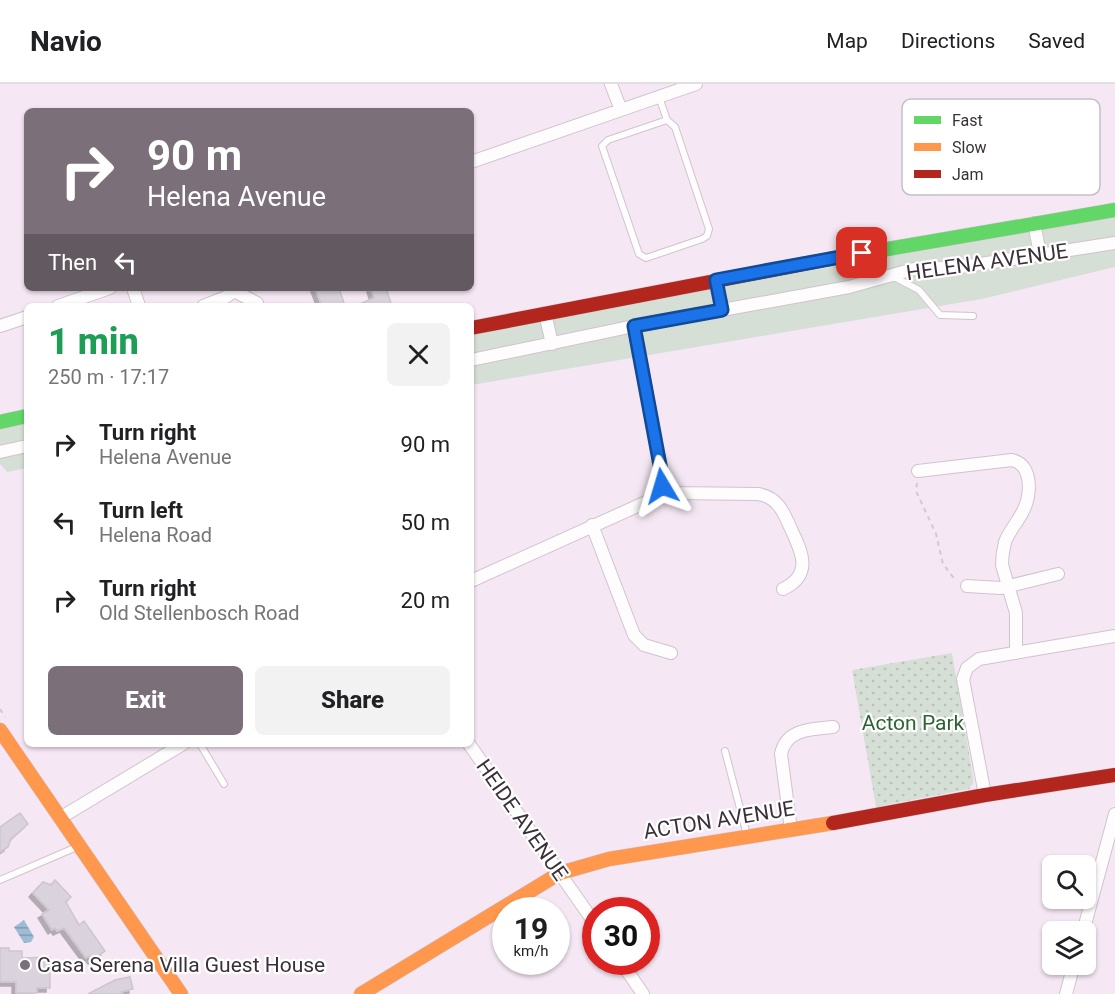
<!DOCTYPE html>
<meta charset="utf-8">
<style>
:root{--surface:#fff;--page:#f2f2f2;--text:#202124;--muted:#757577;--line:#e0e0e0;--accent:#7b707a}
body{margin:0;font-family:Roboto,sans-serif;background:var(--page);color:var(--text);height:100vh;display:flex;flex-direction:column;font-size:22px;white-space:nowrap}
*{box-sizing:border-box;margin:0}
p{font-size:20px;color:var(--muted)}
.icon{flex:none;width:33px;height:33px;fill:none;stroke:currentColor;stroke-width:2;stroke-linecap:round;stroke-linejoin:round}
.map{position:relative;flex:1;overflow:hidden}
.panel{position:absolute;left:24px;top:219px;width:450px;height:444px;display:flex;flex-direction:column;background:var(--surface);border-radius:9px;box-shadow:0 2px 4px #0004}
.panel>*{flex:none}
.guide{position:absolute;left:24px;top:24px;width:450px;height:183px;border-radius:9px;box-shadow:0 2px 4px #0004;background:#7b707a;color:#fff;overflow:hidden}
.controls{position:absolute;left:1042px;top:771px;display:grid;gap:12px}
.controls a{display:grid;place-items:center;width:54px;height:54px;border-radius:9px;background:var(--surface);box-shadow:0 2px 4px #0004;font-size:30px}
.speed{position:absolute;left:492px;top:813px;display:flex;gap:12px;font-size:30px;font-weight:700;text-align:center}
.speed>*{display:grid;place-content:center;width:78px;height:78px;border-radius:50%;background:var(--surface);box-shadow:0 2px 4px #0004;line-height:1}
.speed small{font-size:15px;font-weight:400}
.speed .limit{border:9px solid #d22;background:#fff;color:#111}
.pin{position:absolute;display:grid;place-items:center;width:51px;height:51px;color:#fff;margin:-26px;border-radius:12px;box-shadow:0 3px 9px #0006}
.me{position:absolute;width:66px;margin:-33px;rotate:353deg;stroke-linejoin:round;filter:drop-shadow(0 0 4px #0008)}
.turn{display:flex;align-items:center;gap:21px;height:126px;padding:0 24px;font-size:27px}
.turn .icon{width:78px;height:78px;stroke-width:2.5}
.turn b{display:block;font-size:42px;line-height:51px}
.then{display:flex;align-items:center;height:57px;padding:0 24px;background:#0003;gap:12px;font-size:22px}
.round{display:grid;place-items:center;flex:none;width:63px;height:63px;border-radius:9px;background:var(--page)}
.overview{display:flex;align-items:center;justify-content:space-between;height:102px;padding:0 24px}
h1{font-size:36px;font-weight:800;line-height:45px;color:#1e9e55}
.primary-button{display:flex;gap:12px;margin-top:auto;padding:12px 24px}
.primary-button a{flex:1;height:69px;border-radius:9px;background:var(--accent);color:#fff;font-size:24px;font-weight:800;line-height:69px;text-align:center}
.primary-button a+a{background:var(--page);color:var(--text)}
ul{padding:0;list-style:none}
li{display:flex;align-items:center;gap:18px;height:78px;padding:0 24px}
li div{flex:1}
li b{display:block;font-size:22px}
li em{font-style:normal}
header{display:flex;align-items:center;gap:36px;box-sizing:border-box;height:84px;padding:0 30px;background:var(--surface);border-bottom:2px solid var(--line)}
header strong{font-size:28px}
nav{display:flex;gap:33px;margin-inline-start:auto;font-size:21px}
.map>svg:first-child{display:block}
.grass{fill:#d6dfd6}
.park{fill:url(#park-dots)}
.water{fill:url(#water-rules)}
.building{fill:#dad2dd;stroke:#cdc5d0;stroke-width:1.5;filter:url(#shadow)}
.lines{fill:none;stroke-linecap:round;stroke-linejoin:round}
.lane-casing{stroke:#cec4cd;stroke-width:8}
.street-casing{stroke:#cec4cd;stroke-width:14}
.fast-casing{stroke:#cec4cd;stroke-width:15}
.slow-casing{stroke:#cec4cd;stroke-width:15}
.jam-casing{stroke:#cec4cd;stroke-width:15}
.path{stroke:#cfcbcf;stroke-width:2;stroke-dasharray:4.5 4.5;stroke-linecap:butt}
.lane{stroke:#fefcfd;stroke-width:6}
.street{stroke:#fefcfd;stroke-width:12}
.fast{stroke:#63d668;stroke-width:14}
.slow{stroke:#ff974d;stroke-width:14}
.jam{stroke:#b3261e;stroke-width:14}
.route-casing{stroke:#114b97;stroke-width:15}
.route{stroke:#1a73e8;stroke-width:10}
.poi-dot{fill:#7b707a;stroke:#fff;stroke-width:2}
.labels{text-anchor:middle;stroke-width:4.5;stroke-linejoin:round;paint-order:stroke}
.street-label{font-size:21px;fill:#3a3039;stroke:#fff}
.park-label{font-size:21px;fill:#2c6433;stroke:#fff}
.poi-label{font-size:21px;fill:#3a3039;stroke:#fff;text-anchor:start}
.key{fill:#fff;stroke:#c4c1c4;stroke-width:1.5}
.key-label{font-size:16px;fill:#3a3039}
</style>
<header>
<strong>Navio</strong>
<nav><a>Map</a><a>Directions</a><a>Saved</a></nav>
</header>
<div class="map">
<svg width="1115" height="910" viewBox="0 0 1115 910">
<defs>
<pattern id="park-dots" width="8" height="8" patternUnits="userSpaceOnUse" patternTransform="scale(1.5)"><rect width="8" height="8" fill="#d6dfd6"/><path d="M2 2h.1M6 6h.1" fill="none" stroke="#b8c0b8" stroke-width="1.8" stroke-linecap="round"/></pattern>
<pattern id="water-rules" width="6" height="5" patternUnits="userSpaceOnUse" patternTransform="scale(1.5)"><rect width="6" height="5" fill="#9ebdd5"/><path d="M0 2.5h6" fill="none" stroke="#829aae"/></pattern>
<filter id="shadow"><feDropShadow dx="-4" dy="4" stdDeviation="0" flood-color="#0004"/></filter>
</defs>
<rect width="100%" height="100%" fill="#f5e8f4"/>
<path class="grass" d="M1115,133v50l-133,32 -511,86v-50l262,-51z
M27,339v45l-20,4 -7,-8v-36z"/>
<path class="park" d="M952,569l21,124v6l-4,6 -93,18 -24,-137z"/>
<path class="water" d="M24,836l10,17 -3,5 -7,1 -10,-16z"/>
<path class="building" d="M315,204h24l6,18h-23z
M371,204h15l6,18h-37l19,-8z
M20,729l8,11 -17,15 -3,8 -8,5v-25z
M55,796l16,17 -5,5 13,23 5,-4 21,30 -13,9 -3,-4 -3,2 -22,-30 -7,3 -2,-3 -3,2 -10,-16 7,-4 -16,-17 10,-11 8,3z
M0,864h9v3h13v7l28,-1v31h-13v5h-21v-11h-16z
M130,893l3,12 -12,3 1,2h-34l27,-14z"/>
<g class="lines">
<g class="lane-casing">
<path id="lane" d="M659,13l8,23 8,7 34,102 -2,7 -5,3 -56,19 -7,-4 -37,-108 6,-6 59,-20
M892,192l27,14 21,25 33,1
M200,660l24,40
M725,667l22,84
M0,796l79,-34"/>
</g>
<g class="street-casing">
<path id="street" d="M611,0l10,26
M471,78l225,-78
M1034,139l6,31
M716,196l6,30
M133,204l6,18
M233,204l1,3 23,12
M58,222l52,-18
M203,222l23,-9 8,-6
M545,229l7,31
M0,242l27,-9
M471,276l163,-34 215,-39 65,-18 47,-2 154,-24
M0,368l27,-6
M918,387l94,-11c22,5 19,37 10,53 -5,10 -13,18 -17,29 -2,8 -3,15 -3,23l14,48v40
M660,407l9,2 89,1c20,3 26,19 33,35 11,23 22,46 -8,60
M592,441l42,110 10,10 27,8
M471,497l182,-82 7,-8 2,-15 -28,-150
M967,502l34,2 57,-14
M469,660l127,181
M985,711l-22,-116 4,-11 12,-9 136,-23
M60,734l123,-74
M791,746l-10,-76c5,-25 30,-25 52,-27
M1083,848l32,-118
M621,878l22,32
M1066,910l8,-30"/>
</g>
<g class="fast-casing">
<path id="fast" d="M830,175l285,-49
M0,338l27,-6"/>
</g>
<g class="slow-casing">
<path id="slow" d="M0,646l181,264
M361,910l199,-121 49,-14 224,-36"/>
</g>
<g class="jam-casing">
<path id="jam" d="M471,244l359,-69
M833,739l152,-28 130,-20"/>
</g>
<path class="path" d="M917,399l-1,8 20,43 7,30 13,17
M0,625l5,8"/>
<use href="#lane" class="lane"/>
<use href="#street" class="street"/>
<use href="#fast" class="fast"/>
<use href="#slow" class="slow"/>
<use href="#jam" class="jam"/>
</g>
<g class="lines">
<g class="route-casing">
<path id="route" d="M662,402v-10l-28,-150 88,-16 -6,-30 146,-27"/>
</g>
<use href="#route" class="route"/>
</g>
<circle class="poi-dot" cx="25" cy="881" r="6"/>
<g class="labels">
<g class="street-label">
<text transform="translate(987 178) rotate(-8)" y="7">HELENA AVENUE</text>
<text transform="translate(522 736) rotate(55)" y="7">HEIDE AVENUE</text>
<text transform="translate(719 736) rotate(-9)" y="7">ACTON AVENUE</text>
</g>
<g class="park-label">
<text x="913" y="646">Acton Park</text>
</g>
<g class="poi-label">
<text x="37" y="888">Casa Serena Villa Guest House</text>
</g>
</g>
<rect x="902" y="15" width="198" height="96" rx="9" class="key"/>
<rect x="914" y="32" width="27" height="8" fill="#63d668"/>
<rect x="914" y="59" width="27" height="8" fill="#ff974d"/>
<rect x="914" y="86" width="27" height="8" fill="#b3261e"/>
<g class="key-label">
<text x="952" y="42">Fast</text>
<text x="952" y="69">Slow</text>
<text x="952" y="96">Jam</text>
</g>
</svg>
<div class="controls">
<a><svg class="icon" aria-label="search" viewBox="0 0 24 24"><circle cx="10" cy="10" r="6"/><path d="M15 15l6 6"/></svg></a>
<a><svg class="icon" aria-label="layers" viewBox="0 0 24 24"><path d="M12 4l9 5-9 5-9-5zM3 14l9 5 9-5"/></svg></a>
</div>
<div class="speed"><div>19<small>km/h</small></div><div class="limit">30</div></div>
<div class="pin" style="left:862px;top:169px;background:#d93025"><svg class="icon" aria-label="arrive" viewBox="0 0 24 24"><path d="M6 21V4h12l-3 4 3 4H6"/></svg></div>
<svg class="me" style="left:662px;top:402px" viewBox="-20 -20 40 40"><path d="M0-17L14 15 0 8-14 15z" fill="#1a73e8" stroke="#fff" stroke-width="4"/></svg>
<div class="guide">
<div class="turn"><svg class="icon" aria-label="right" viewBox="0 0 24 24"><path d="M7 20v-9h11M14 6l5 5-5 5"/></svg><div><b>90 m</b>Helena Avenue</div></div>
<div class="then">Then<svg class="icon" aria-label="left" viewBox="0 0 24 24"><path d="M17 20v-9H6M10 6l-5 5 5 5"/></svg></div>
</div>
<section class="panel">
<div class="overview"><div><h1>1 min</h1><p>250 m · 17:17</p></div><a class="round"><svg class="icon" aria-label="close" viewBox="0 0 24 24"><path d="M6 6l12 12M18 6L6 18"/></svg></a></div>
<ul>
<li><svg class="icon" aria-label="right" viewBox="0 0 24 24"><path d="M7 20v-9h11M14 6l5 5-5 5"/></svg><div><b>Turn right</b><p>Helena Avenue</p></div><em>90 m</em></li>
<li><svg class="icon" aria-label="left" viewBox="0 0 24 24"><path d="M17 20v-9H6M10 6l-5 5 5 5"/></svg><div><b>Turn left</b><p>Helena Road</p></div><em>50 m</em></li>
<li><svg class="icon" aria-label="right" viewBox="0 0 24 24"><path d="M7 20v-9h11M14 6l5 5-5 5"/></svg><div><b>Turn right</b><p>Old Stellenbosch Road</p></div><em>20 m</em></li>
</ul>
<div class="primary-button"><a>Exit</a><a>Share</a></div>
</section>
</div>
